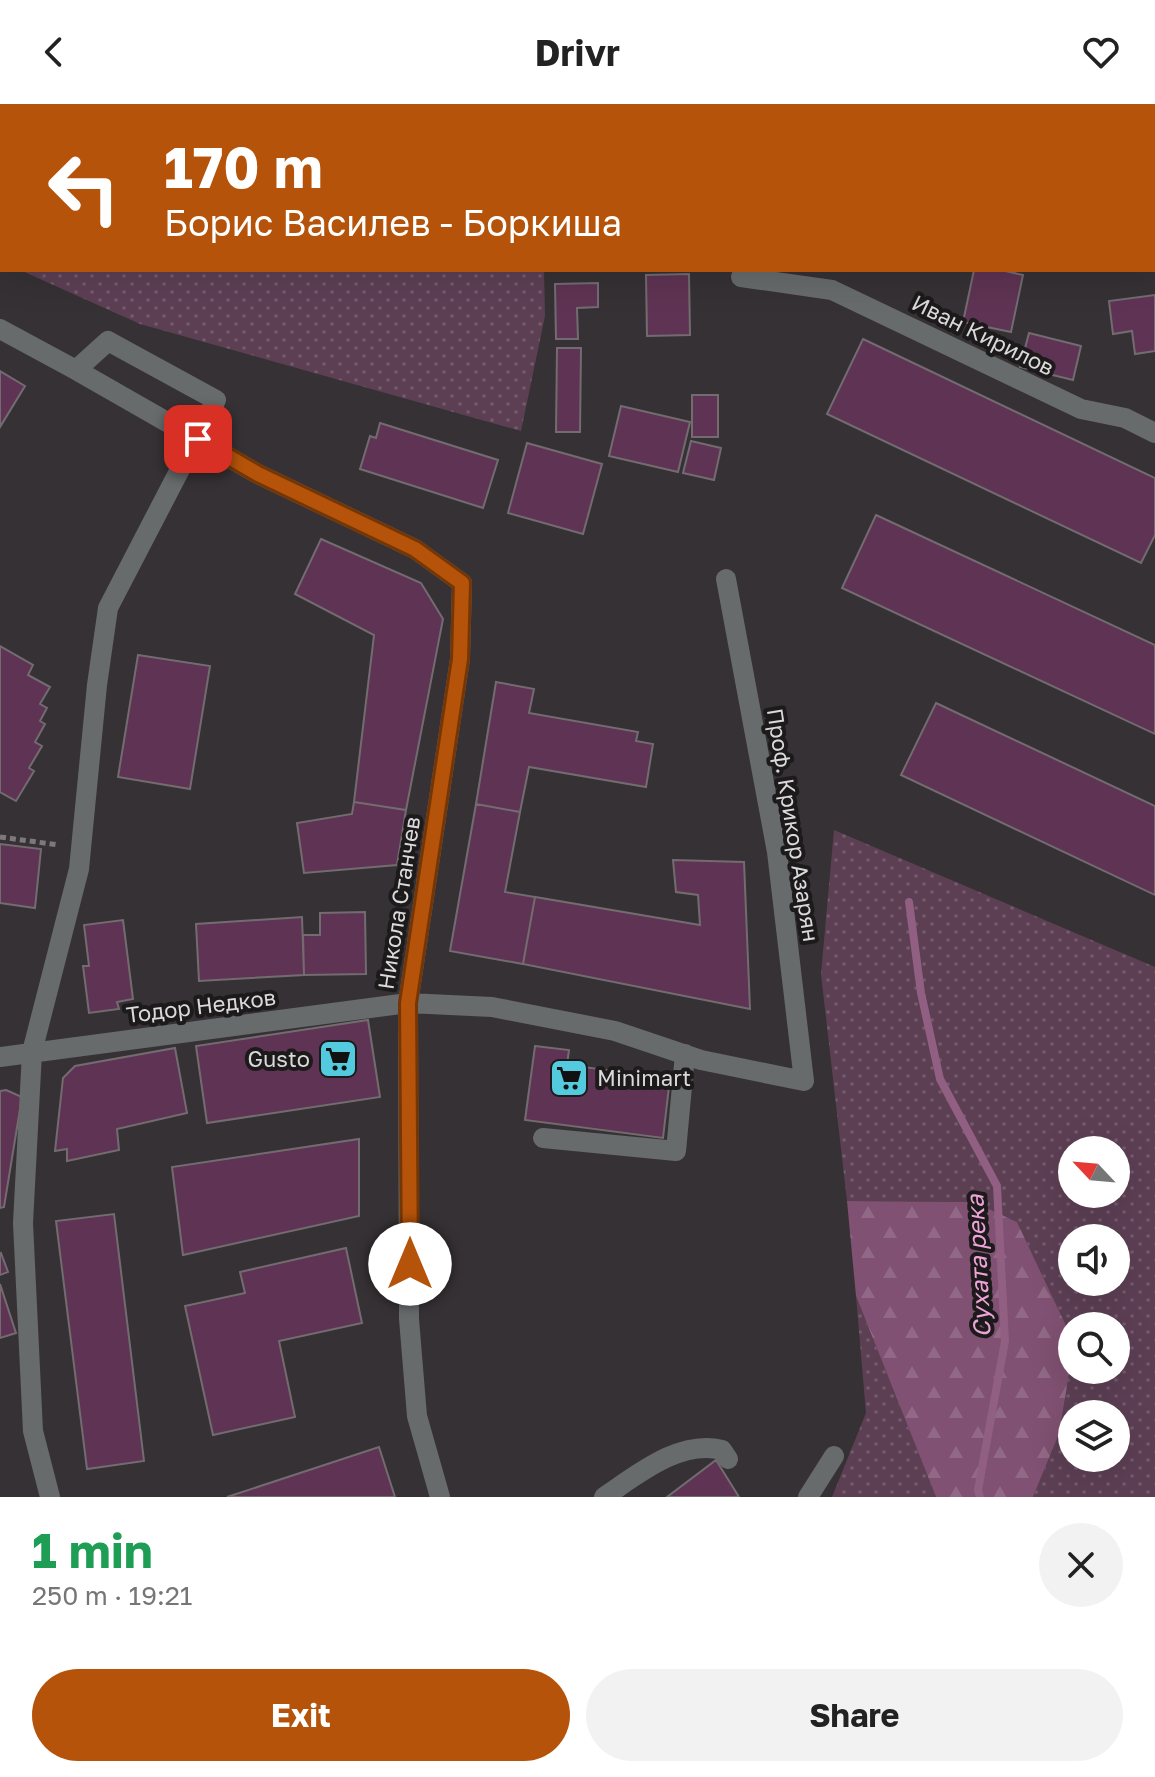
<!DOCTYPE html>
<meta charset="utf-8">
<style>
:root{--surface:#fff;--page:#f2f2f2;--text:#222;--muted:#767676;--accent:#b45309}
body{margin:0;font-family:"Golos Text",sans-serif;background:var(--page);color:var(--text);height:100vh;display:flex;flex-direction:column;font-size:30px;white-space:nowrap}
*{box-sizing:border-box;margin:0}
p{font-size:26px;color:var(--muted)}
.icon{flex:none;width:44px;height:44px;fill:none;stroke:currentColor;stroke-width:2;stroke-linecap:round;stroke-linejoin:round}
.map{position:relative;height:1393px;overflow:hidden}
.side{display:flex;flex-direction:column;background:var(--surface);flex:1}
.side>*{flex:none}
.banner{position:absolute;left:0px;top:0px;width:1156px;height:168px;box-shadow:0 8px 32px #0002;background:#b45309;color:#fff;overflow:hidden}
.needle{width:52px;rotate:296deg}
.buttons{position:absolute;left:1058px;top:1032px;display:grid;gap:16px}
.buttons a{display:grid;place-items:center;width:72px;height:72px;border-radius:50%;background:var(--surface);box-shadow:0 8px 32px #0002;font-size:40px}
.pin{position:absolute;display:grid;place-items:center;width:68px;height:68px;color:#fff;margin:-34px;border-radius:16px;box-shadow:0 4px 12px #0006}
.me{position:absolute;width:88px;margin:-44px;rotate:0deg;stroke-linejoin:round;filter:drop-shadow(0 0 6px #0008)}
.turn{display:flex;align-items:center;gap:28px;height:168px;padding:0 32px;font-size:36px}
.turn .icon{width:104px;height:104px;stroke-width:2.5}
.turn b{display:block;font-size:56px;line-height:68px}
.round{display:grid;place-items:center;flex:none;width:84px;height:84px;border-radius:42px;background:var(--page)}
.summary{display:flex;align-items:center;justify-content:space-between;height:136px;padding:0 32px}
h1{font-size:48px;font-weight:700;line-height:60px;color:#1e9e55}
.cta{display:flex;gap:16px;margin-top:auto;padding:16px 32px}
.cta a{flex:1;height:92px;border-radius:48px;background:var(--accent);color:#fff;font-size:32px;font-weight:700;line-height:92px;text-align:center}
.cta a+a{background:var(--page);color:var(--text)}
header{display:flex;justify-content:space-between;align-items:center;height:104px;padding:0 32px;background:var(--surface);font-size:36px;font-weight:700}
.map>svg:first-child{display:block}
.green{fill:url(#green-dots);fill-rule:evenodd}
.forest{fill:url(#forest-firs)}
.lines{fill:none;stroke-linecap:round;stroke-linejoin:round}
.stream{stroke:#905f81;stroke-width:8}
.river{stroke:#905f81;stroke-width:48}
.building{fill:#5f3353;stroke:#726c70;stroke-width:2}
.path{stroke:#7d797b;stroke-width:5;stroke-dasharray:6 4;stroke-linecap:butt}
.minor{stroke:#676b6b;stroke-width:20}
.route-casing{stroke:#753606;stroke-width:20}
.route{stroke:#b45309;stroke-width:14}
.labels{text-anchor:middle;stroke-width:8;stroke-linejoin:round;paint-order:stroke}
.street-label{font-size:22px;fill:#dcd9db;stroke:#1c1a1b}
.poi-label{font-size:22px;fill:#dcd9db;stroke:#1c1a1b;text-anchor:end}
.water-label{font-size:24px;font-style:italic;fill:#eca3d6;stroke:#1c1a1b}
</style>
<header><svg class="icon" aria-label="back" viewBox="0 0 24 24"><path d="M15 5l-7 7 7 7"/></svg>Drivr<svg class="icon" aria-label="heart" viewBox="0 0 24 24"><path d="M12 20l-8-8c-3-5 5-10 8-4 3-6 11-1 8 4z"/></svg></header>
<div class="map">
<svg width="1155" height="1393" viewBox="0 0 1155 1393">
<defs>
<pattern id="green-dots" width="8" height="8" patternUnits="userSpaceOnUse" patternTransform="scale(2)"><rect width="8" height="8" fill="#5d3f54"/><path d="M2 2h.1M6 6h.1" fill="none" stroke="#745a6c" stroke-width="1.8" stroke-linecap="round"/></pattern>
<pattern id="forest-firs" width="22" height="20" patternUnits="userSpaceOnUse" patternTransform="scale(2)"><rect width="22" height="20" fill="#805172"/><path d="M5 1l3.5 6h-7zM16 11l3.5 6h-7z" fill="#916986"/></pattern>
</defs>
<rect width="100%" height="100%" fill="#363134"/>
<path class="green" d="M0,0h541v2h-539v156z
M20,166h524l1,46 -24,115 -381,-107z
M834,726l321,137v530h-122l26,-63 13,-77v13h44v-44h-44v12l-55,-116 -43,-20 -127,-1 -26,-227zM1072,1046h44v44h-44zM1072,1134h44v44h-44zM1072,1310h44v44h-44z
M856,1192l80,201h-104l34,-84z"/>
<path class="forest" d="M847,1097l127,1 43,20 55,116v19l-13,77 -26,63h-97l-80,-201z"/>
<g class="lines">
<path class="stream" d="M909,798l12,91 19,86 57,107 8,155 -27,149 2,7"/>
<path class="river" d="M792,2l1,-2"/>
</g>
<path class="building" d="M549,0h32v2h-32z
M695,0h41l-42,2z
M974,166h27l22,5 -12,57 -48,-10z
M689,170l1,61 -43,1 -1,-61z
M598,179v24l-21,1 1,31h-22l-1,-55z
M1155,191v56l-20,3 -3,-23 -19,3 -4,-33z
M1029,229l52,13 -8,34 -53,-13z
M863,235l292,139v57l-14,28 -314,-149z
M557,244h24l-1,84h-24z
M0,267l25,15 -25,41z
M692,291h26v42h-26z
M621,302l69,16 -12,50 -69,-16z
M380,319l118,37 -15,48 -123,-39 10,-33 6,2z
M691,337l30,7 -7,32 -31,-7z
M527,339l75,21 -19,70 -75,-21z
M876,411l279,130v89l-313,-146z
M321,435l100,44 22,36 -37,191 -52,-8 20,-167 -79,-41z
M0,542l33,19 -5,10 22,12 -10,17 7,4 -7,13 5,3 -10,18 7,4 -13,22 5,3 -18,30 -16,-9z
M138,551l72,11 -20,123 -72,-12z
M496,578l38,7 -5,24 109,19 -2,9 17,3 -7,43 -117,-20 -9,45 -44,-8z
M936,599l219,103v89l-254,-120z
M354,698l52,8 -9,55 -93,8 -7,-50 55,-9z
M476,700l44,8 -15,80 30,5 -12,67 -73,-13z
M0,740l41,5 -6,59 -35,-5z
M673,756l71,2 6,147 -227,-45 12,-67 165,28 -2,-30 -22,-3z
M365,808l1,62 -62,1 -1,-40h17v-22z
M302,813l2,58 -105,6 -3,-57z
M123,816l10,79 -16,3 2,7 -30,4 -6,-47h6l-5,-41z
M368,916l12,77 -173,26 -11,-77z
M535,942l34,4 -2,15 103,13 -7,60 -138,-18z
M175,944l12,65 -70,16 2,21 -52,11v-12l-12,2 8,-73 12,-12z
M6,986l16,7 -18,110 -4,1v-117z
M359,1035v77l-176,39 -11,-88z
M114,1110l30,247 -57,8 -31,-248z
M346,1144l16,75 -83,18 16,76 -82,18 -28,-129 60,-13 -5,-21z
M1,1149l7,19 -8,3v-21z
M0,1180l16,49 -16,5z
M379,1343l16,50h-168z
M716,1356l23,37h-72z"/>
<g class="lines">
<path class="path" d="M0,733l59,8"/>
<path class="minor" d="M1008,0v2
M741,173l91,13 249,119 44,9 30,15
M0,225l76,41 182,104 157,75 47,34 -2,76 -52,344 1,316 8,97 23,81
M0,953l408,-54 84,4 123,24 86,29 103,21 -27,-229 -51,-273
M543,1034l133,13 9,-97
M50,1393l-17,-66 -10,-208 9,-171 47,-183 18,-184 11,-77 108,-208 -108,-59 -32,29
M604,1393c33,-22 76,-58 118,-47l6,9
M808,1393l26,-41"/>
</g>
<g class="lines">
<g class="route-casing">
<path id="route" d="M198,335l60,35 157,75 47,34 -2,76 -52,344 2,261"/>
</g>
<use href="#route" class="route"/>
</g>
<defs>
<g id="supermarket-square" transform="scale(2)"><rect x="-9" y="-9" width="18" height="18" rx="4" fill="#54cade" stroke="#1c1a1b"/><path d="M-6-5.5h2.5l.6 2H6L4.5 2H-2.5L-4.4-4H-6ZM-1.5 3.2a1.3 1.3 0 1 0 .1 0ZM3 3.2a1.3 1.3 0 1 0 .1 0Z" fill="#111"/></g>
</defs>
<g fill-rule="evenodd">
<use href="#supermarket-square" x="338" y="955"/>
<use href="#supermarket-square" x="569" y="974"/>
</g>
<g class="labels">
<g class="street-label">
<text transform="translate(983 231) rotate(26)" y="8">Иван Кирилов</text>
<text transform="translate(793 721) rotate(81)" y="8">Проф. Крикор Азарян</text>
<text transform="translate(399 799) rotate(-81)" y="8">Никола Станчев</text>
<text transform="translate(201 902) rotate(-7)" y="8">Тодор Недков</text>
</g>
<g class="poi-label">
<text x="310" y="963">Gusto</text>
<text x="597" y="982" text-anchor="start">Minimart</text>
</g>
<g class="water-label">
<text transform="translate(979 1162) rotate(-93)" y="8">Сухата река</text>
</g>
</g>
</svg>
<div class="buttons">
<a><svg class="needle" viewBox="-14 -14 28 28"><path d="M0-13l5 13h-10z" fill="#e53935"/><path d="M0 13l5-13h-10z" fill="#767676"/></svg></a>
<a><svg class="icon" aria-label="sound" viewBox="0 0 24 24"><path d="M4 9h4l5-4v14l-5-4H4zM17 9q2 3 0 6"/></svg></a>
<a><svg class="icon" aria-label="search" viewBox="0 0 24 24"><circle cx="10" cy="10" r="6"/><path d="M15 15l6 6"/></svg></a>
<a><svg class="icon" aria-label="layers" viewBox="0 0 24 24"><path d="M12 4l9 5-9 5-9-5zM3 14l9 5 9-5"/></svg></a>
</div>
<div class="pin" style="left:198px;top:335px;background:#d93025"><svg class="icon" aria-label="arrive" viewBox="0 0 24 24"><path d="M6 21V4h12l-3 4 3 4H6"/></svg></div>
<svg class="me" style="left:410px;top:1160px" viewBox="-20 -20 40 40"><circle r="19" fill="#fff"/><path d="M0-13L10 11 0 6-10 11z" fill="#b45309"/></svg>
<div class="banner">
<div class="turn"><svg class="icon" aria-label="left" viewBox="0 0 24 24"><path d="M17 20v-9H6M10 6l-5 5 5 5"/></svg><div><b>170 m</b>Борис Василев - Боркиша</div></div>
</div>
</div>
<section class="side">
<div class="summary"><div><h1>1 min</h1><p>250 m · 19:21</p></div><a class="round"><svg class="icon" aria-label="close" viewBox="0 0 24 24"><path d="M6 6l12 12M18 6L6 18"/></svg></a></div>
<div class="cta"><a>Exit</a><a>Share</a></div>
</section>
